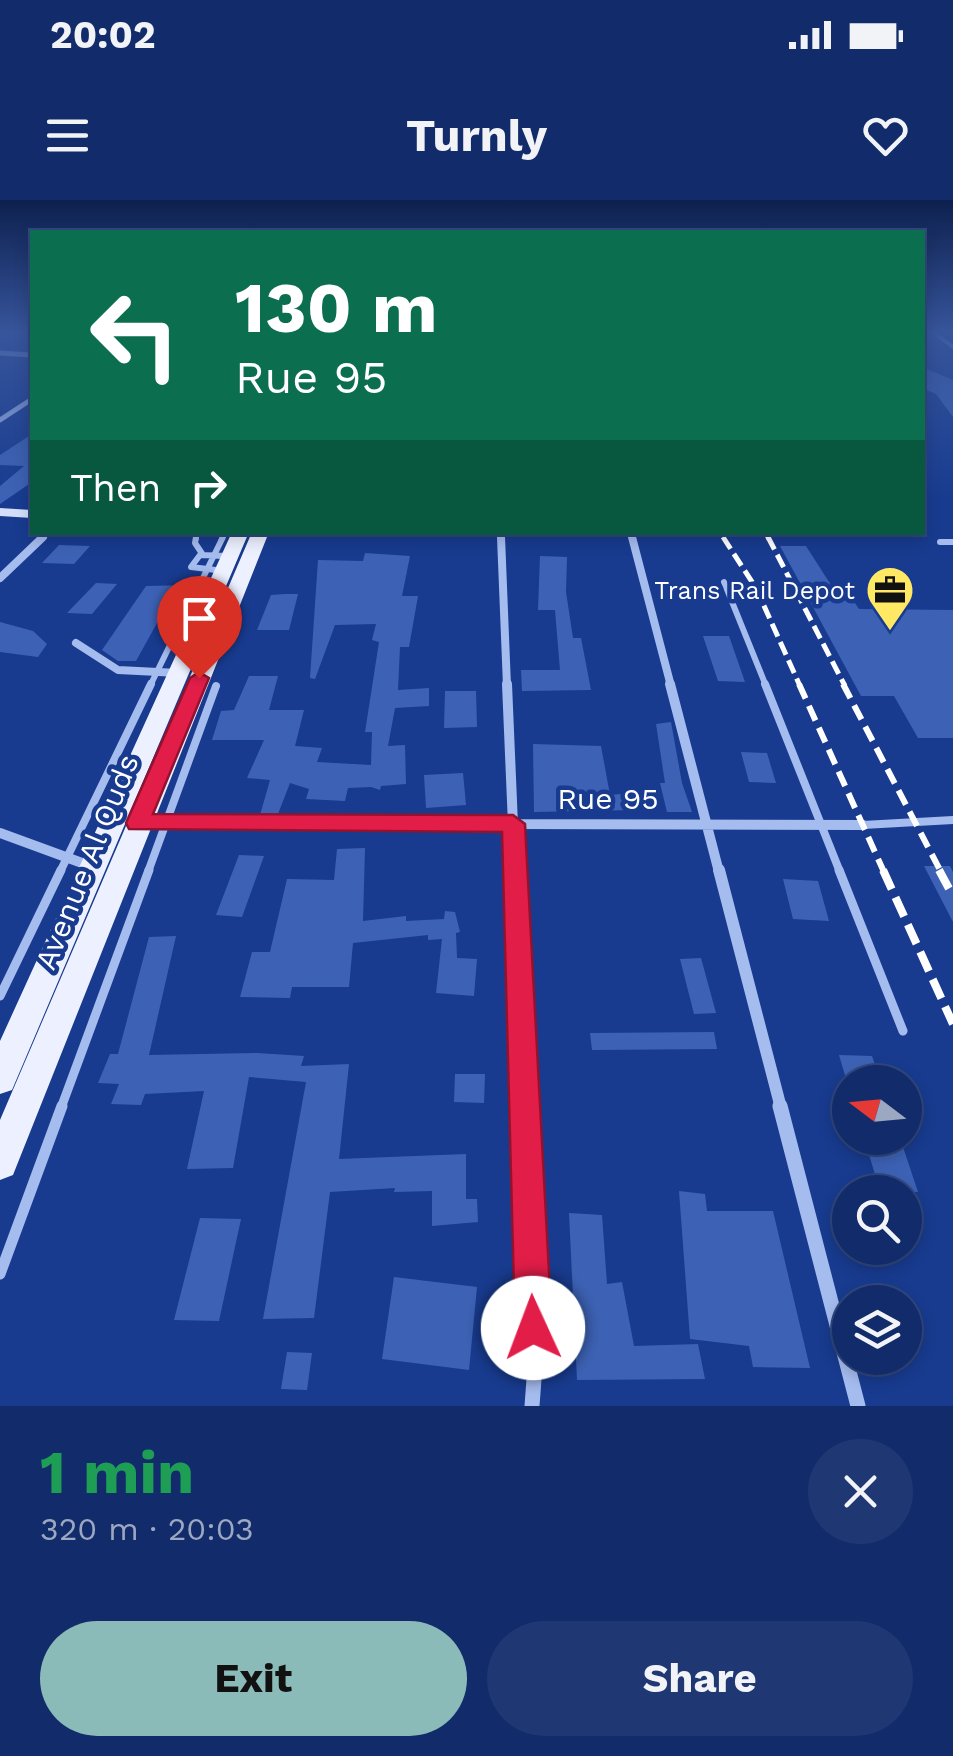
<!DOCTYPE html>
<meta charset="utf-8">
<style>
:root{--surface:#122c6b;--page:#1f3873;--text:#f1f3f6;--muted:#9ca7c1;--line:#31487e;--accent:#8bbbb9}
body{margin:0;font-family:"Work Sans",sans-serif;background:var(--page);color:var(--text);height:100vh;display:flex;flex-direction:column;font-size:38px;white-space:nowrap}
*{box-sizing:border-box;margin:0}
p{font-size:32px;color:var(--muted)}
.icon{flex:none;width:55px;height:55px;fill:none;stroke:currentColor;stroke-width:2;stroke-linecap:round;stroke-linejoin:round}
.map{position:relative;height:1206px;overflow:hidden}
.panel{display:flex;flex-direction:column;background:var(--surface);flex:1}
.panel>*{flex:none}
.top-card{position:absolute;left:30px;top:30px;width:895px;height:305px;border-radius:0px;box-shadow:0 5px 15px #0003,0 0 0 2px var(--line);background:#0b6e4f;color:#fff;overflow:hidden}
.needle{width:65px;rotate:286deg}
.buttons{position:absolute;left:832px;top:865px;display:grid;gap:20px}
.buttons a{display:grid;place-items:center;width:90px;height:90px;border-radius:50%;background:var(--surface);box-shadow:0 5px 15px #0003,0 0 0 2px var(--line);font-size:50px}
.pin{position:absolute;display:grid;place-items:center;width:85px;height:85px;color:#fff;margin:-102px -42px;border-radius:50% 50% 50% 0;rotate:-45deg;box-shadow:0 0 10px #0007}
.pin .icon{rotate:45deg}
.me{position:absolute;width:110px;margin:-55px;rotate:358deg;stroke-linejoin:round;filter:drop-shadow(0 0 8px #0008)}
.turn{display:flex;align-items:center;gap:35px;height:210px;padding:0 40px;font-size:45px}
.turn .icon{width:130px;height:130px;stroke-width:2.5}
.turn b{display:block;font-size:70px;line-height:85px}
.then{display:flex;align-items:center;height:95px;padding:0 40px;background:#0003;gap:20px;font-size:38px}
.round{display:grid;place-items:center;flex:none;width:105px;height:105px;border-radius:52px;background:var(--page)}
.overview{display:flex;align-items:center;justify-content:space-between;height:170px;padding:0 40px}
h1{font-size:60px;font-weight:700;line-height:75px;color:#1e9e55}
.cta{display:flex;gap:20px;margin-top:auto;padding:20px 40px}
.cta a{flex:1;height:115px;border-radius:60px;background:var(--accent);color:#111;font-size:40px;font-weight:700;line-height:115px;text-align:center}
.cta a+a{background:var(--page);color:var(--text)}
.status{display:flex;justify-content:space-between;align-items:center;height:70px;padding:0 50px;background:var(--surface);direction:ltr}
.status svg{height:28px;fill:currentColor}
header{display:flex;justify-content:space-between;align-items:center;height:130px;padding:0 40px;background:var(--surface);font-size:45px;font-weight:700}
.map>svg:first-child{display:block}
.building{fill:#3d62b5}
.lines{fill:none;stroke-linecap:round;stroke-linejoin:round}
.lane-far5{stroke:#a5bcef;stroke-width:4}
.lane-far4{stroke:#a5bcef;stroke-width:5}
.lane-far3{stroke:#a5bcef;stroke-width:6}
.lane-far2{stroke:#a5bcef;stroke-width:8}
.lane-far1{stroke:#a5bcef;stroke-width:9}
.lane{stroke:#a5bcef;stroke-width:11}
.street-far5{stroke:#a5bcef;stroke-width:5}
.street-far4{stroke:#a5bcef;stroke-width:6}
.street-far3{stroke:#a5bcef;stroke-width:8}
.street-far2{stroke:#a5bcef;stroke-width:10}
.street-far1{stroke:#a5bcef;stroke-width:12}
.street{stroke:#a5bcef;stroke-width:15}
.secondary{fill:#d2defa;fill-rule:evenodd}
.primary{fill:#edf1ff;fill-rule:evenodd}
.rail-far3{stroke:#fff;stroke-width:4;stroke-dasharray:10 5;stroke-linecap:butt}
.rail-far2{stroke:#fff;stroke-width:5;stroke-dasharray:14 6;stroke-linecap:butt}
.rail-far1{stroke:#fff;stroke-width:6;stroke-dasharray:16 8;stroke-linecap:butt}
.rail{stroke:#fff;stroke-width:8;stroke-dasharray:21 9;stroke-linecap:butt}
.route{fill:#e11d48;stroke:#92132f;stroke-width:2.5}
.labels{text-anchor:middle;stroke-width:9;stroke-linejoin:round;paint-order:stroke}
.far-poi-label{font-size:25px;fill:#fff;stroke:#183b8f;text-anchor:end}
.street-label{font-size:30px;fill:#fff;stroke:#183b8f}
</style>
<div class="status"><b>20:02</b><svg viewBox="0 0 49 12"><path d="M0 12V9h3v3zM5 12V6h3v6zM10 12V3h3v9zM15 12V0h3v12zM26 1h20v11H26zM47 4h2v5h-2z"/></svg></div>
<header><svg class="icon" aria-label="menu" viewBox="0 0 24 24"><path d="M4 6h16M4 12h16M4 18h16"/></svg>Turnly<svg class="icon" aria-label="heart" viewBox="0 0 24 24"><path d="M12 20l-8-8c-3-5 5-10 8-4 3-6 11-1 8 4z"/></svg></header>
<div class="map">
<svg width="953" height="1206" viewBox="0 0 953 1206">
<rect width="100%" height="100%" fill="#183b8f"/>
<path class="building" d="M922,167l31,13v37l-17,-23 -14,-6z
M32,234v48l-32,22v-18l24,-20 -24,-1v-10z
M59,345l31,1 -16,18 -32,-1z
M780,346h26l32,50h12l9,13 94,1v128h-35l-24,-42h-33z
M365,353l45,3 -8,40h16l-9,51h-9l-2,43 31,-2v18l-34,2 -7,38 17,-1 1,39 -25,2 -1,4 -9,-3 -23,1 -3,13 -39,-2 3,-10 -19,-6 -12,31 -18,1 10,-35 -23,-2 17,-38h-52l9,-29 13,-1 15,-34h29l-9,34h35l-9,36 27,2 -5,14 54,3 1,-33h-7l14,-90 -7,-2 4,-16 -41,1 -20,54 -5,-1 8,-118 45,1z
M540,356l27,1 -1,35 7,46h8l10,52 -69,1 -1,-21h39l-5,-60h-17z
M96,383l21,1 -25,30 -25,-1z
M663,384h51v16h-47z
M192,385l-19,38h-16l-21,38h-18l-16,-11 44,-64z
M285,394h13l-9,36h-32l14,-35z
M0,422l33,9 14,13 -9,13 -38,-5z
M703,436h26l16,46 -27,-1z
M445,491h31l1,36 -33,1z
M671,522l11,61 10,29h-25l-7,-29h5l-9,-59z
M533,544l68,2 9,49 21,-2 1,17 -98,2z
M741,552l26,1 9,30 -27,-1z
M463,573l3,32 -40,3 -2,-33z
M365,648l-2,73 43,-5v5l38,-2 1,-8 10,1 5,20 -4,1 1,25 20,1 -3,37 -38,-3 6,-54 -14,1v-5l-75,8 -4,44h-57l-2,11 -50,-1 12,-45h18l17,-73 47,1 3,-31z
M239,655l25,1 -22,61 -26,-2z
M924,666h26l3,6v50z
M783,679l35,2 11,40 -36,-2z
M176,736l-27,119 108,-2 47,3 -3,10 48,-2 -10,95 127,-5v45h11l1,23 -46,4v-35l-38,1 1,-4 -65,4 -16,126 -51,1 43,-237 -57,-5 -16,91 -46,1 17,-78 -59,3 -4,11 -30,-1 8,-20 -21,-1 12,-29h8l31,-117z
M701,758l15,55 -22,1 -14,-55z
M714,832l3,17 -125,1 -2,-17z
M839,855l33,1 9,26h-34z
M455,874h30l-1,29 -30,-1z
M864,938h36l18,54 -38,-1z
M679,991l26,3 2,17h66l37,157 -57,-1 -4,-21 -59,-7z
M569,1013l33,2 5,69 15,-2 12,64 64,-2 7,35 -128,1z
M200,1018l41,1 -22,102 -45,-1z
M394,1077l83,10 -8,83 -87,-11z
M287,1152l25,1 -5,37 -26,-1z"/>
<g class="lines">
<path class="lane-far5" d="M932,131l21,16"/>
<path class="lane-far4" d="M196,340l1,-8
M221,340l4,-8"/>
<path class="lane-far3" d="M196,337l-1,6 8,12
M940,342h13
M224,371l-33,-4 9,-12 30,1
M724,382l42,104
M150,486l73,-149"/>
<path class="lane-far2" d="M765,484l75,188
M863,625l90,-5
M60,672l91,-188
M148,672l68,-186"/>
<path class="lane-far1" d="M839,670l64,161
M0,796l61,-126
M61,908l88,-238"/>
<path class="lane" d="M0,1074l62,-168"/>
<path class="street-far5" d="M0,153l32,2
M0,220l32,-21"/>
<path class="street-far4" d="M501,332v8
M631,332l2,8
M40,340l8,-8"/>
<path class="street-far3" d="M501,337l6,149
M632,337l39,149
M0,378l43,-41
M76,443l42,27 60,3"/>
<path class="street-far2" d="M507,484l8,188
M670,484l49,188
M143,623l720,2
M0,633l93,34"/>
<path class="street-far1" d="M515,670l9,238
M719,670l62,238"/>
<path class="street" d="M524,906l11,260 -3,40
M780,906l78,300"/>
<path class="secondary" d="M0,308l32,2v8l-32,-2z"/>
<path class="primary" d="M232,332h17l-237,558 -12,4v-53z
M252,332h17l-256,643 -13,5v-60z"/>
<path class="rail-far3" d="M765,332l4,8"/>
<path class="rail-far2" d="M723,337l33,51 44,98
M768,337l77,149"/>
<path class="rail-far1" d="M799,484l85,188
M843,484l98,188"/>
<path class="rail" d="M883,670l70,154
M939,670l14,26"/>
</g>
<linearGradient id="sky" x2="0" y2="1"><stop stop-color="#0d204f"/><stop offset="0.44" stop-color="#37559b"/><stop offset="1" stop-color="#37559b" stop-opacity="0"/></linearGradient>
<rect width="953" height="300" fill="url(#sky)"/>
<path class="route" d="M199,472l10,6 -56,136 360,1 12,9 27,504 -6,13 -13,5 -13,-5 -5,-13 -13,-496 -373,-3 -3,-6 64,-145z"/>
<defs>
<g id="office-pin" transform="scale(2.5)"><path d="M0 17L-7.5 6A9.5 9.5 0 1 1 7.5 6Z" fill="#ffe863" stroke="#183b8f"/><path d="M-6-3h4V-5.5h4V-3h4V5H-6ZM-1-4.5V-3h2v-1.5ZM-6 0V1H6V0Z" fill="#111"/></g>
</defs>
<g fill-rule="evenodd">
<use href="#office-pin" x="890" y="390"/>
</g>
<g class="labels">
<g class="far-poi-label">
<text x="855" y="399">Trans Rail Depot</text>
</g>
<g class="street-label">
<text x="608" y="609">Rue 95</text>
<text transform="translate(87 662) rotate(-68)" y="10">Avenue Al Quds</text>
</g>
</g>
</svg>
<div class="buttons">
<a><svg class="needle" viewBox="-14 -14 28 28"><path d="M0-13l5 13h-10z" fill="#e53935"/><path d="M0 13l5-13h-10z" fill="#9ca7c1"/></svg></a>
<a><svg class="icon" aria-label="search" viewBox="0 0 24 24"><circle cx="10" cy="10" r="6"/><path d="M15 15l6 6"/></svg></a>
<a><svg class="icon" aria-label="layers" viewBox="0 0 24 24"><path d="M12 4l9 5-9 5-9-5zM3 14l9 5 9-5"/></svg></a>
</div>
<div class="pin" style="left:199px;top:478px;background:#d93025"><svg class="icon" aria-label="arrive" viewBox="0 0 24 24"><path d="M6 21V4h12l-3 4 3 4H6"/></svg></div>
<svg class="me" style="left:533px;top:1128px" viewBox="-20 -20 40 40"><circle r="19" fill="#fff"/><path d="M0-13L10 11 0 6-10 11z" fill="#e11d48"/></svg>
<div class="top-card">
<div class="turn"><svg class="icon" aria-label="left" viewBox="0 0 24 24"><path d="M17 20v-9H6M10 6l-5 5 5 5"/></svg><div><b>130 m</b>Rue 95</div></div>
<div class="then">Then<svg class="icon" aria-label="right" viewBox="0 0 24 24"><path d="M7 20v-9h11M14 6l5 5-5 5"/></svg></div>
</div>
</div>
<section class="panel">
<div class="overview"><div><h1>1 min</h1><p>320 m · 20:03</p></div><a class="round"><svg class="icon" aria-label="close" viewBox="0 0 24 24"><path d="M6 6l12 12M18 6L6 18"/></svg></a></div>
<div class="cta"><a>Exit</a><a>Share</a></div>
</section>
